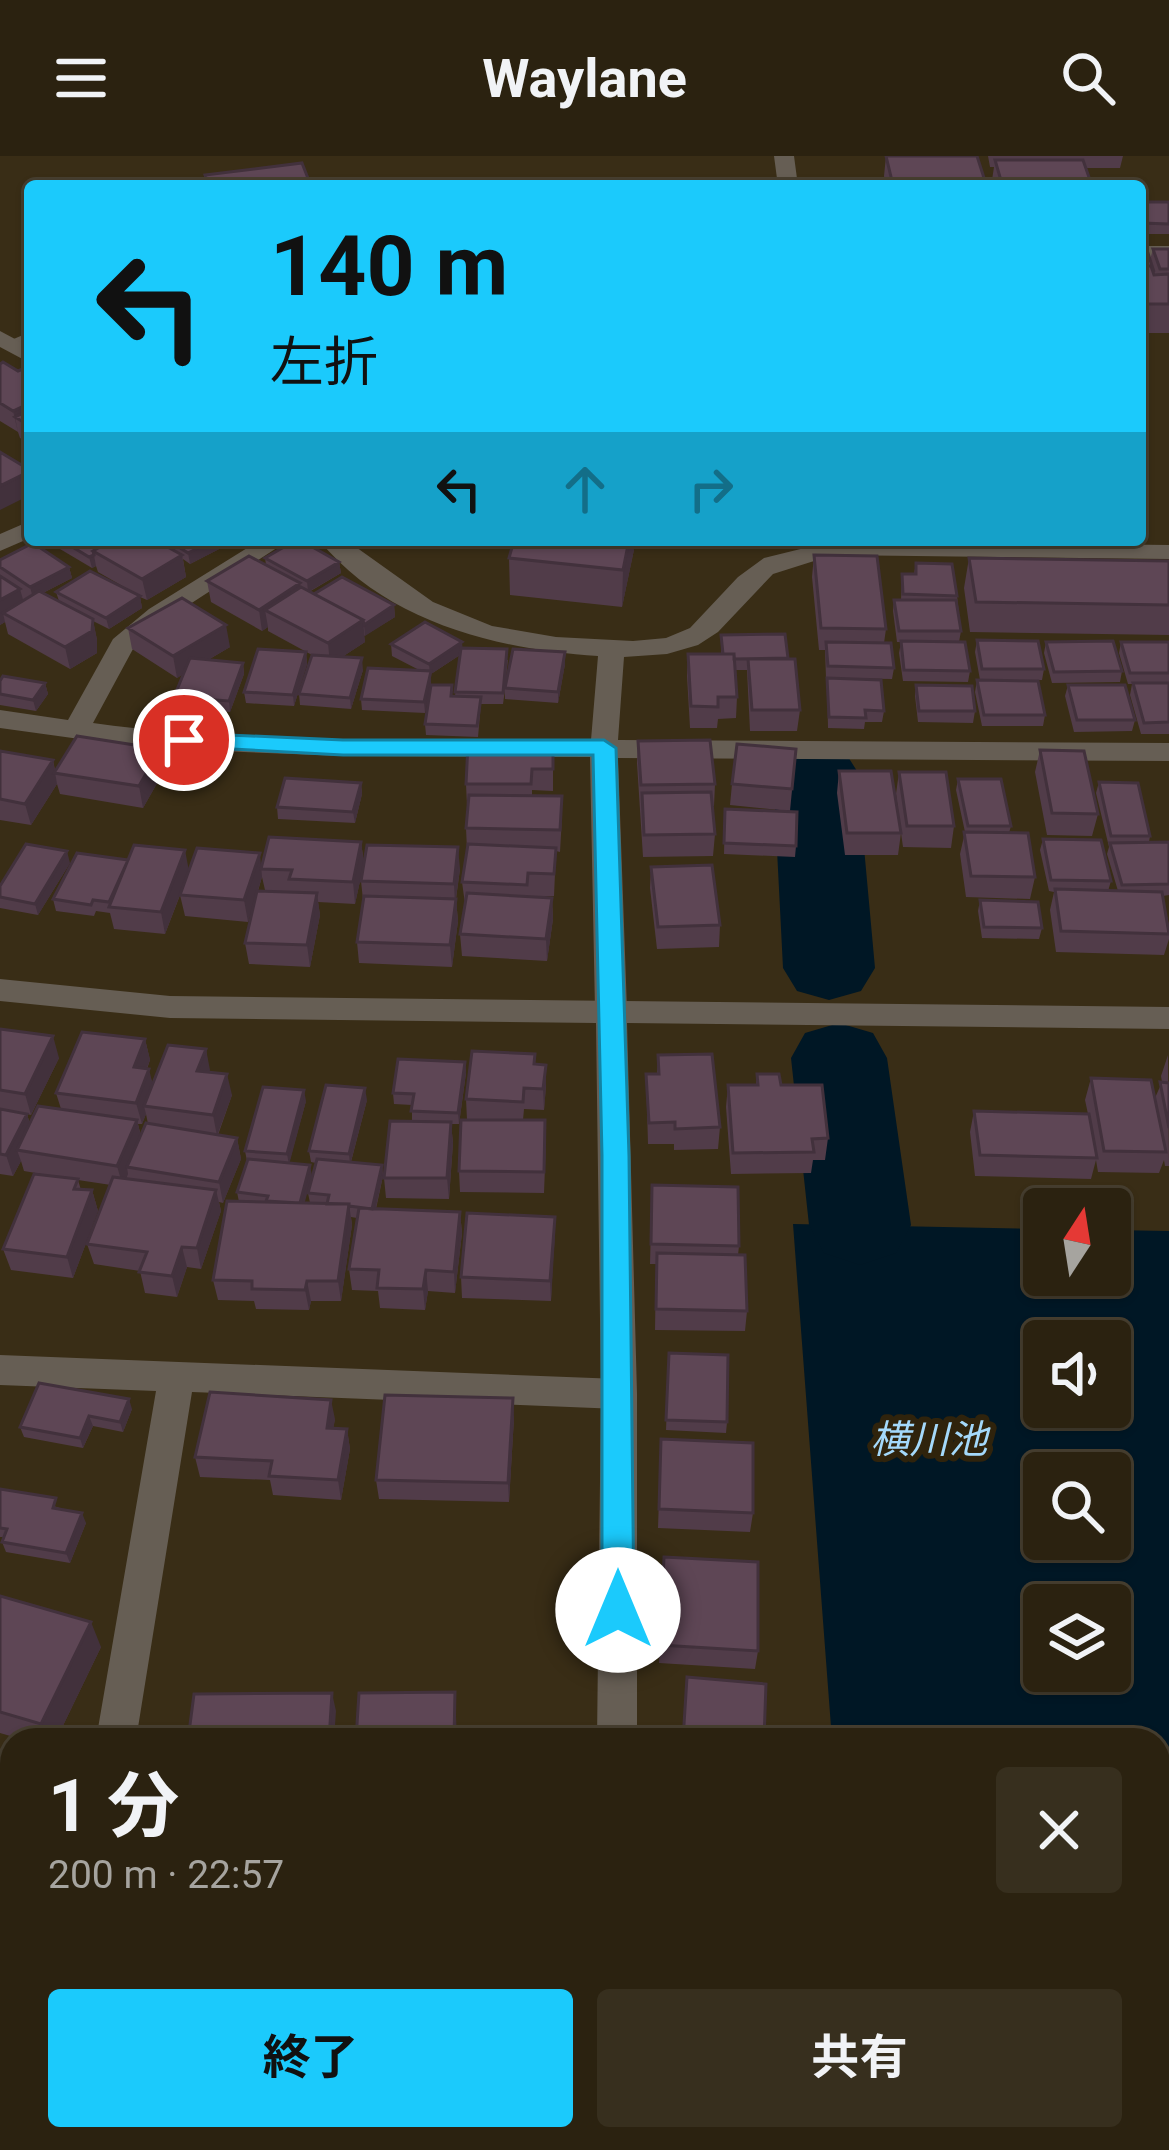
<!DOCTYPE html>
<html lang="ja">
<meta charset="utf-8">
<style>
:root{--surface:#2b2210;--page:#372f1e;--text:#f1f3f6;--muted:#a6a49f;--line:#473f30;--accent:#1bcafc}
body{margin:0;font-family:Roboto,"Noto Sans JP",sans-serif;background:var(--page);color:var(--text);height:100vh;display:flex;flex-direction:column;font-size:45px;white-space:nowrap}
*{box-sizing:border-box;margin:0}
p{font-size:39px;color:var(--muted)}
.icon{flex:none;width:66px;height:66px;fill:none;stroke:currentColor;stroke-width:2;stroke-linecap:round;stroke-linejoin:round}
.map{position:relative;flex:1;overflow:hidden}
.side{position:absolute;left:0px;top:1572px;width:1170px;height:423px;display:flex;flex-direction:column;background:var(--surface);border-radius:36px 36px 0 0;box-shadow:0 3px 9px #0004,0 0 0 3px var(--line)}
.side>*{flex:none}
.banner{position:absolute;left:24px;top:24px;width:1122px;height:366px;border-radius:12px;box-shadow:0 3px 9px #0004,0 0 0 3px var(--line);background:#1bcafc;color:#111;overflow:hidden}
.needle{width:78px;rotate:12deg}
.buttons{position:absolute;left:1023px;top:1032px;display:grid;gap:24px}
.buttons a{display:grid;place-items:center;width:108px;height:108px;border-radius:12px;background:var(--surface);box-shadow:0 3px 9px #0004,0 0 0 3px var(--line);font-size:60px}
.pin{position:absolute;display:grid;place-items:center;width:102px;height:102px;color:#fff;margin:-51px;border:6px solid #fff;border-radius:50%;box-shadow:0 3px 12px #0007}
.me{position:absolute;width:132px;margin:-66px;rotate:0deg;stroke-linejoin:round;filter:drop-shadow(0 0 9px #0008)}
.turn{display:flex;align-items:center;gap:42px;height:252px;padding:0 48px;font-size:54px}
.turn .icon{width:156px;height:156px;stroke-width:2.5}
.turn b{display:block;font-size:84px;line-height:102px}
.lanes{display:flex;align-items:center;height:114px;padding:0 48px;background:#0003;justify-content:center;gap:60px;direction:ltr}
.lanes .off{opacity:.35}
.round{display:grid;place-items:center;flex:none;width:126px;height:126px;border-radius:12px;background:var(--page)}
.headline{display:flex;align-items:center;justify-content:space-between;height:204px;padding:0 48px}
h1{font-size:72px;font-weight:700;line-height:90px}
.primary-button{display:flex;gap:24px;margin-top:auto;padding:24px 48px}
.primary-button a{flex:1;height:138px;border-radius:12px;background:var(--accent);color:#111;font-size:48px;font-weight:700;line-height:138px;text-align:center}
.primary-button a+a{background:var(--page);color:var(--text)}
header{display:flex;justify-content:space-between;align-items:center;height:156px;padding:0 48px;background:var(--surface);font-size:54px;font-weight:700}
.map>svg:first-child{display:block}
.water{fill:#001725;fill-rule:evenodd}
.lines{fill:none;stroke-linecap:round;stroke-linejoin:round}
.river{fill:#001725;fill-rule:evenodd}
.service{fill:#665e54;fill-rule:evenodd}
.minor{fill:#665e54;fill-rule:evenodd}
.tertiary{fill:#665e54;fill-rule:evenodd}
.wall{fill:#513c49;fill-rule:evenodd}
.shaded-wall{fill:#42313c}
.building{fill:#5e4655;stroke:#42313c;stroke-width:3}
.route{fill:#1bcafc;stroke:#1283a4;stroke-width:3}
.labels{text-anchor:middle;stroke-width:12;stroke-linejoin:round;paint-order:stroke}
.water-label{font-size:39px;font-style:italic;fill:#a4d9fb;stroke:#2f230c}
</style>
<header><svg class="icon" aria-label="menu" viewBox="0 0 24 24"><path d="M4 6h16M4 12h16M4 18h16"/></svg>Waylane<svg class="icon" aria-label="search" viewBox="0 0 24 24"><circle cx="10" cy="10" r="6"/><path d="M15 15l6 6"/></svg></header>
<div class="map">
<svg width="1169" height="1994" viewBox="0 0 1169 1994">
<rect width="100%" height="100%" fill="#392d16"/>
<path class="water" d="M793,1068l251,5v46h66v-45l59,1v919h-306l-1,-11h296v-399h-326zM1044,1185h66v66h-66zM1044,1317h66v66h-66zM1044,1449h66v66h-66z"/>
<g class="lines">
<path class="river" d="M815,588l30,8 12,19 18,197 -14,23 -32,9 -32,-9 -14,-23 -10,-197 12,-19z
M839,867l34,10 14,25 24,167 -15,28 -36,12 -36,-12 -15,-28 -18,-167 14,-25z"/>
<path class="service" d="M30,176v11l-19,6 -9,-5z"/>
<path class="minor" d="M774,0h20l4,30h-20z
M1140,90h29v12h-29z
M0,175l30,16v16l-30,-16z
M30,365v17l-30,13v-17z
M260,384h29l-122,79 -34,30 -40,74c164,23 333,16 498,17l7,-84c-101,-7 -211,-33 -279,-116h27l87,62 59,24 64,11 77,4 33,-3 24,-10 48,-51 26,-19 69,-17 336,4v14l-336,-4 -60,19 -55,58 -20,13 -31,9 -43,3 -6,83 551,3v18l-551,-3 9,252 -5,8h-22l-5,-8 -5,-253 -247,-1 -198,-8 -145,-20v-18l68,10 45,-81 36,-30z
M0,1199l619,24 13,4 5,11 -5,11 -13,4 -427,-17 -56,348h-40l60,-349 -156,-6z
M0,1683l12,4v42l-12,-4z
M30,1983h46l-2,11h-46z"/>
<path class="tertiary" d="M0,823l170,17 999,11v22l-542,-6 10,371v346h-40l4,-346 -5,-371 -426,-5 -170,-17z
M592,1983h46v11h-46z"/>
</g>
<path class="wall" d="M886,0l99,25 -1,5h-98l-2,-10z
M988,0h135l-3,12h-34l5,18h-97l-2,-6 2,-13h-4z
M1140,46h29v32h-29z
M1153,93h16v84h-29v-83l10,10z
M0,208l18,7 12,-5v78l-10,-6 -2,-6 -18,-11z
M58,384h166l1,6 -35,18 -7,-5 3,18 -39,23 -7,-3 2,11 -33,21 -16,-8 4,19v13l-27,16 -62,-35 -3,-12 -5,3v-65l69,7 3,11 -29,15 16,8 -3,-9 82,3 -40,-23 -2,-6 -4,2 -32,-19z
M636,384l-14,67 -112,-12 -1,-37z
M814,399l72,74 -2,14 10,25 -2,11 -66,-1 -1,-28h-6l-7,-73z
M265,402l74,4 2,11 -32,19 5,2 80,11 1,12 -31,19 1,6 -23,15 21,13 -12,39 -51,-4 -1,-11 13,-39 -44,-24v-4l-6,4 -51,-29 -4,-21 59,-16z
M969,402l200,3v74l-199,-3 -6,-44z
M916,407l41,33 4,35 -2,11 11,29 -2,11 -65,-1 -4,-28 2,-11h-4l-4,-31 1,-11h7l1,-26h12z
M128,472l102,19 -22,13 35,3 1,11 -14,38 -54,-4 -2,-11 9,-23 -6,4 -45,-29z
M721,479l67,24 12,51 -3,21h-47l-3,-61h-12l2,27 -1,21 -18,1 -1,9h-27l-3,-52 1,-22h33z
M977,484l67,29 -2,11h-62l-5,-28z
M1046,486l76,29 -2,11 -68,1 -8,-30z
M1121,486h48v92h-28l-11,-39 2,-11h-4l-9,-31z
M391,488l71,4 46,12 -3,25 60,-21 -7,39 -53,-4v-9l-2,14h-22l-3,33 -52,-2 -1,-11 28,-28h2l5,-41 -29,19v9l-6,30 -63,-3 -1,-11 60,-28 -29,-15z
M306,496l1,12 -13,42 -48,-3 -2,-11z
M827,522l57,33 -2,11h-17l-1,7 -36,-1z
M977,524l68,35 -2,11h-61l-7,-34z
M0,525l45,2 3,11 -12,17 -36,-6z
M916,529l59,26 -2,12 -55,-1 -3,-26z
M1068,529l67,35 -3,11 -58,1 -9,-36z
M638,585l77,43 -1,22h-2l3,28 -2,22 -70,1 -6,-94z
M553,588v47l-21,-1v5l30,22 -2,35 -4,-1 -2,45h-26l24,2 1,21 -6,42 -85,-5 -2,-22 5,-30 -3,-22 5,-32 -1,-22 2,-22h-1l-1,-22z
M160,593l4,22 -21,37 -83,-14 -3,-10 -26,41 -31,-5v-69l53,9 2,10z
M796,593l-6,62 -60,-6 2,-21z
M1040,594l58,64 -6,22 -45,-1 -12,-63z
M839,615l62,61 -5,-38 3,-22 55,54 -3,22 -48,-1 -2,-14 -3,22h-53l-8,-62z
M958,623l53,47 -2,7 26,44 -5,22 -64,-2 -6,-43 5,-22 -9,-42z
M1099,626l51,54 -1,6h20v53l-6,1 6,30v13l-5,16 -108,-3 -6,-42 4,-18 -5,-1 -9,-41 3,-11 68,42 -3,10h10l-11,-37 2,-7 -13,-54z
M361,627l1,11 -7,29 -77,-4 -1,-12z
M725,653l71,37 -1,11 -71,-3z
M361,686l3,21 -9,41 -37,-2 2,13 -10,52 -61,-3 -4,-21 9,-41 -6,20 -63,-6 -5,-21 4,-10 -19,49 -51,-5 -4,-16 -14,-2 -2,5 -38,-5 -3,-12 136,-28 73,-4zM262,721l3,13 -7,1z
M70,707l-32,52 -38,-7v-22z
M651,711l69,58 -1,22 -62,2 -7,-61z
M460,713l-4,30 2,22 -6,46 -93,-4 -2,-21 6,-42 -2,-19z
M980,744l62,28 -3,11 -57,-1 -4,-27z
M0,873l59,29 -28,57 -4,-1 3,10 31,-15 -5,-16 89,-54 5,21 -3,9 6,15 53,-35 3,23 23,23 -14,40 19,3 4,21 -18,44 -4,-1 2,9 -20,58 -14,-2 -10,30 -32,-4 -5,-22 -46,-7 -7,-20 24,-59 -33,-5 3,10h11l6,21 -25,67 -62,-8 -8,-21 50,-73 -29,-5 -3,-10 -8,15 -13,-2zM146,958l2,10 -7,12 -3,-12h4z
M535,898v10l11,1v21l-2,24 -20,-1 -1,11 23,21 -2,52 -84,-1 -1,-21 8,-51 -1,-21z
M658,899l62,72 -2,22 -44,1v-6h-26l-2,-70h11z
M1168,899l1,111h-4l-1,-6 -5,13 -61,-1 -2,-12 -5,19 -116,-3 -5,-44 4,-21 114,3 -3,-14 6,-22 64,20 7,-16 -1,-6z
M465,906l1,11 -7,51h-8l2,19 -4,56 -63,-1 -2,-20 28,-57v-16l-18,-1 -1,-11z
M757,918l24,11 47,53 -3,22h-12l-2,13 -80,1 -5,-67 2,-22h28z
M367,944l-16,62 31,3 1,11 -7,33 84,3 2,21 -7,60 -27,-2 -3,19 -45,-2 -2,-17 -26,-1 -3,-21 8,-51 -6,-1 1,8 -11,76h-30l-2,9 -53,-1 -2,-8 -36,-1 -5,-20 26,-78 -2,-10 10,-31 -2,-10 61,-50 -17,62 16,40h5l-2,-10 8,-30 -5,-1 -2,-11z
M652,1029l87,61 -1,9 9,56 -2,20 -90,-1 1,-66h-6z
M555,1061l-4,84 -89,-3 -1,-21z
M669,1197l58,69 -1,11 -60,-3z
M132,1253l-9,23 -30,-6 -10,22 -59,-11 -4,-10z
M514,1262l-5,84 -130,-3 -3,-19z
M335,1263l-2,10h14l3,20 -9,51 -68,-5 -3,-15 -70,-3 -5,-20z
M661,1283l92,74 -3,19 -92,-4z
M0,1333l60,19 26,15 -16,40 -64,-11 -4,-10 1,-5h-3z
M664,1401l94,94 -3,18 -96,-6z
M0,1440l101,51 -45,93h-32l-24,-7z"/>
<path class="shaded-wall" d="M30,247v23l-15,-9 3,15 -5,-21z
M30,315v24l-30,15v-24z
M214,384h10l1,6 -35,18 -2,-11z
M629,384h7l-14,67 1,-37z
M94,399l2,11 -4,2 -3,-11z
M182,399l4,22 -39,23 -5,-21z
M339,406l2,11 -33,19 -1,-11z
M69,411l3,11 -39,20 -3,-11z
M300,427l3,22 -38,5 3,17 -6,4 -3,-21z
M20,433l6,21 -23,3 2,9 -5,3v-25z
M140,440l2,12 -33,21 -3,-11z
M394,449l1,12 -30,19 -1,-11z
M93,463l4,21v13l-27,16 -5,-22z
M363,464l2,22 -35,23 -2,-22z
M226,469l4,22 -53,31 -4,-22z
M462,486l1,11 -32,21v9l-6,30 -1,-11 6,-27 -1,-11z
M306,496l1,12 -13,42 -1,-11z
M565,496v12l-7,39v-11z
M362,502l1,12 -12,39 -1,-11z
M243,507l1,11 -14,38 -1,-11z
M45,527l3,11 -12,17 -3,-11z
M160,593l4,22 -21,37 -4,-22z
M53,604l4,24 -26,41 -6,-21z
M361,627l1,11 -7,29 -2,-11z
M361,686l3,21 -9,41 -2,-22z
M458,691l2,22 -5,36 -1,-21z
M185,694l4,21 -24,63 -4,-22z
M67,695l3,12 -32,52 -3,-11z
M260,697l2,24 -14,45 -4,-22z
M317,737l3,22 -10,52 -3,-22z
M552,742l1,21 -6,42 -1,-22z
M456,743l2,22 -6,46 -2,-22z
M53,880l6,22 -28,57 -6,-21z
M145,883l5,21 -11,28 -5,-21z
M206,893l4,21 -8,22 -5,-21z
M465,906l1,11 -7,51 -1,-11z
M546,909v21l-2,24 -1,-21z
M149,913l5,21 -10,16 2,8 -4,10 -6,-21z
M227,918l5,21 -15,41 -4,-21z
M365,932l2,12 -17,65 -1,-11z
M304,934l2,11 -17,64 -2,-11z
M27,958l6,21 -16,15 4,11 -8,15 -7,-21z
M137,964l5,21 -15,26 1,7 -5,13 -6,-21z
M451,966l2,21 -4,56 -2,-21z
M237,982l4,21 -18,44 -4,-21z
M310,1009l2,11 -11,40 -1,-11z
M382,1009l1,11 -10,44 -1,-11z
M92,1034l6,21 -25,67 -6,-21z
M216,1034l5,21 -20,58 -4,-21z
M349,1048l3,21 -11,76 -3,-20z
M460,1056l2,21 -7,60 -1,-21z
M555,1061v20l-4,64 -1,-20z
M182,1091l5,20 -10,30 -5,-21z
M426,1114l2,21 -3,19 -2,-21z
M307,1125l4,20 -2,9 -4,-20z
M513,1242l1,20 -5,84 -1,-19z
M129,1243l3,10 -9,23 -3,-10z
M331,1244l4,19 -5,29 -3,-20z
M89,1260l4,10 -10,22 -3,-10z
M347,1273l3,20 -9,51 -3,-20z
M82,1357l4,10 -16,40 -4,-10z
M91,1466l10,25 -45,93h-7l-8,-16z
M455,1536l2,48h-3z
M332,1537l4,18 -2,29h-5z
M12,1794v37l-6,14 -6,-9v-13z"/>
<path class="building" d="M886,0h91l8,25h-93z
M995,4h88l8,23 -89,1z
M302,7l9,23h-102l-4,-11z
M1140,46h29v22l-27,-1z
M1153,93h16v20h-9z
M1140,94h7l7,22 -3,-6h-11z
M1140,110h11l3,9 15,-1v30h-29z
M3,206l15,9 12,-5v37l-17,8 -13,-8v-39z
M30,254v16l-15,-9z
M0,296l30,18v1l-30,15z
M61,384h51l-19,11 1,4 -5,2z
M112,384h43l27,15 -40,24 -49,-28z
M168,384h46l-26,13z
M296,384h4l39,22 -32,19 -42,-23z
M514,384h115l-6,30 -114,-12z
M33,387l36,24 -39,20 -30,-20v-7z
M814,399l63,1 9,73 -65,-1z
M249,400l51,27 -41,27 -52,-29z
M969,402l200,3v44l-193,-3z
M916,407l36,1 5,32 -54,-2 -1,-20h14z
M90,415l50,25 -34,22 -50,-26z
M0,420l20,13 -20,11z
M342,421l52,28 -30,20 -1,-5 -49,-26z
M301,431l62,33 -35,23 -63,-33z
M39,435l54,28 -1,12 -27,16 -62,-34z
M182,442l44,27 -53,31 -45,-28z
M894,444h62l5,31h-62z
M425,466l37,20 -33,22 -38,-20z
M785,478l3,24 -54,1v-5h-11l-2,-19z
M977,484l61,1 6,28h-62z
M901,485l64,1 5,29 -66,-1z
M1113,485l9,30 -68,1 -8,-30z
M826,486l65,1 3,25 -66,-2z
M1121,486h48v31h-39z
M461,492l46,1 -4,44 -48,-1z
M258,493l48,3 -13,43 -49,-3z
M513,493l52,3 -7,40 -53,-4z
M688,498h46l3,43h-19v10l-27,-1z
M312,499l50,3 -12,40 -51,-4z
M190,502l53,5 -14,38 -55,-4z
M748,503h47l5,51h-48z
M368,512l63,3 -7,31 -63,-3z
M3,520l42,7 -12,17 -33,-6v-13z
M827,522l54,2 3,31 -19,-1 1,8 -37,-1z
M977,524l61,1 7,34h-61z
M1133,527h36v39l-25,1z
M431,529h21l-1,11 30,1 -4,29 -52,-2z
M916,529l56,1 3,25h-56z
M1068,529h57l10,35h-58z
M77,580l83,13 -21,37 -85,-13z
M710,584l5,44 -74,1 -3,-44z
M468,588h85v25h-21l-1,15h-65z
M737,588l59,5 -4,40 -60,-5z
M1040,594l44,1 14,63 -46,-1z
M0,595l53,9 -28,44 -25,-5z
M839,615h52l10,62h-54z
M899,616h47l8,54h-47z
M285,622l76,5 -8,29 -76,-5z
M958,623h43l10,47h-43z
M1099,626l39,1 12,53h-39z
M711,636l4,42 -71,1 -2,-42z
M469,639l93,1 -2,34 -94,-2z
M725,653l72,3 -1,34 -72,-3z
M964,676l64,1 7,44 -64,-1z
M269,681l92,5 -8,40 -64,-3 3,-9 -31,-1z
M1043,683l58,1 10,41 -60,-1z
M1169,686v42l-47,1 -12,-42z
M26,688l41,7 -32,53 -35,-7v-11z
M468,688l88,4 -2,26 -26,-1 -1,12 -65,-3z
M134,689l51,5 -24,62 -52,-5z
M367,689l91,2 -4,37 -93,-3z
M197,692l63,5 -16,47 -64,-5z
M77,697l51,7 -19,42 -16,-2 -2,5 -38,-6z
M712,709l8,60 -62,2 -7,-60z
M1055,733l107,3 7,42 -108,-3z
M257,735l60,2 -10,52 -62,-2z
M467,737l85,5 -6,41 -86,-5z
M364,740l92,3 -6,46 -93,-3z
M980,744l58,2 4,26 -58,-1z
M0,873l53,7 -28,58 -25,-4z
M82,876l63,7 -11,28 15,2 -13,34 -80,-10z
M168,889l38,4 -9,22 30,3 -14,41 -69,-9z
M472,895l63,3 -1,10 12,1 -3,24 -19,-1 -1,14 -57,-3z
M712,898l8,73 -45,2v-7l-26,1 -3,-49h13l-1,-19z
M398,903l67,3 -7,51 -47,-2 3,-17 -21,-1z
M757,918h22l2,11h41l6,53 -16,1 2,13 -81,1 -5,-68h30z
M1091,922l60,2 15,72 -62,-1z
M1160,926l9,1v45z
M326,929l39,3 -16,66 -40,-3z
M263,931l41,3 -17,64 -42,-3z
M38,950l99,14 -20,46 -100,-16z
M0,953l27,5 -21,41 -6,-1z
M974,955l115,3 8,44 -117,-3z
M461,964h84l-1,52 -85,-1z
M390,965l61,1 -4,56h-63z
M146,967l91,15 -18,44 -92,-15z
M248,1003l62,6 -10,38 -34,-2 2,-5 -31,-4z
M317,1003l65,6 -10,44 -23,-3v-2h-22l2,-9 -21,-2z
M34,1018l44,5 -4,10 18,1 -25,67 -64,-8z
M113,1021l103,13 -19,58 -15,-1 -10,29 -33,-4 8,-20 -60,-8z
M652,1029l86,2 1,59 -88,-2z
M227,1045l122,3 -11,77h-31l-2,9 -53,-1v-8l-39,-1z
M359,1052l101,4 -6,60 -28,-2 -3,19 -46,-1 2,-18 -30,-1z
M467,1057l88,4 -5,64 -89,-4z
M657,1097l88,2 2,56 -91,-2z
M669,1197l59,2 -1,67 -61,-2z
M39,1227l90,16 -9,23 -31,-6 -9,22 -60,-11z
M210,1236l121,8 -4,28 20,1 -9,51 -69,-4 3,-15 -77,-4z
M385,1239l128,3 -5,85 -132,-3z
M661,1283l92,4v70l-94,-4z
M0,1333l56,9 -3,10 29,5 -16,40 -64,-11 5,-13 -7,-1z
M664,1401l94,5v89l-98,-6z
M0,1440l91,26 -50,102 -41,-12z
M687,1521l79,7 -2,56h-81z
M455,1536l-1,48h-98l3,-47z
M332,1537l-3,47h-141l6,-46z
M0,1734l12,3v57l-12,29z
M328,1983h167v11h-167z"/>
<path class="route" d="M184,577l159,7h261l12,8 13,408 5,454 -5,10 -11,5 -12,-5 -4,-10v-454l-9,-401h-250l-167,-9 -3,-6z"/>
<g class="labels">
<g class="water-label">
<text x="929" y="1297">横川池</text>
</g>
</g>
</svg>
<div class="buttons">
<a><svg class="needle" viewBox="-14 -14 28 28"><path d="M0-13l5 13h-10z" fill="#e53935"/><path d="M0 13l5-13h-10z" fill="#a6a49f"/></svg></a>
<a><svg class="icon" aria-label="sound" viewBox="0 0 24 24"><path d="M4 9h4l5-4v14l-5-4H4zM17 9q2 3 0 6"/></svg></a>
<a><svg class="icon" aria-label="search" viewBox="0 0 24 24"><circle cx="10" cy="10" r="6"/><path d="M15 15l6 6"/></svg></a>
<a><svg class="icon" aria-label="layers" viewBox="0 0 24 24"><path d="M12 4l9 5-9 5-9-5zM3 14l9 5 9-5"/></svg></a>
</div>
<div class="pin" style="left:184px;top:584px;background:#d93025"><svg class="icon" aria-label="arrive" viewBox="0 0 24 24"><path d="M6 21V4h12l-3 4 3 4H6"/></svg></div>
<svg class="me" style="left:618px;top:1454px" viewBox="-20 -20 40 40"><circle r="19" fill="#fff"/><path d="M0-13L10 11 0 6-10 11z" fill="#1bcafc"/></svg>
<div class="banner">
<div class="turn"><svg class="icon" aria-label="left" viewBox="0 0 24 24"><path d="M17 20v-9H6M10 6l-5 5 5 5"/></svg><div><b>140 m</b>左折</div></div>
<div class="lanes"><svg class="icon" aria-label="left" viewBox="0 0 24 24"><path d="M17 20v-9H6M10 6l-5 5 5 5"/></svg><svg class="icon off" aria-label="ahead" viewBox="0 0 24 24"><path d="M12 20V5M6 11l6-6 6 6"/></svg><svg class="icon off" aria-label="right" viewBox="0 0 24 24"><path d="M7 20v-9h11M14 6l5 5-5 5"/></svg></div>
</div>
<section class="side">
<div class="headline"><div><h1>1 分</h1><p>200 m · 22:57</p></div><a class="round"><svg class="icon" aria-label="close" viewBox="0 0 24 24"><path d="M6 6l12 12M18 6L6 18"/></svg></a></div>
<div class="primary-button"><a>終了</a><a>共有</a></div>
</section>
</div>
